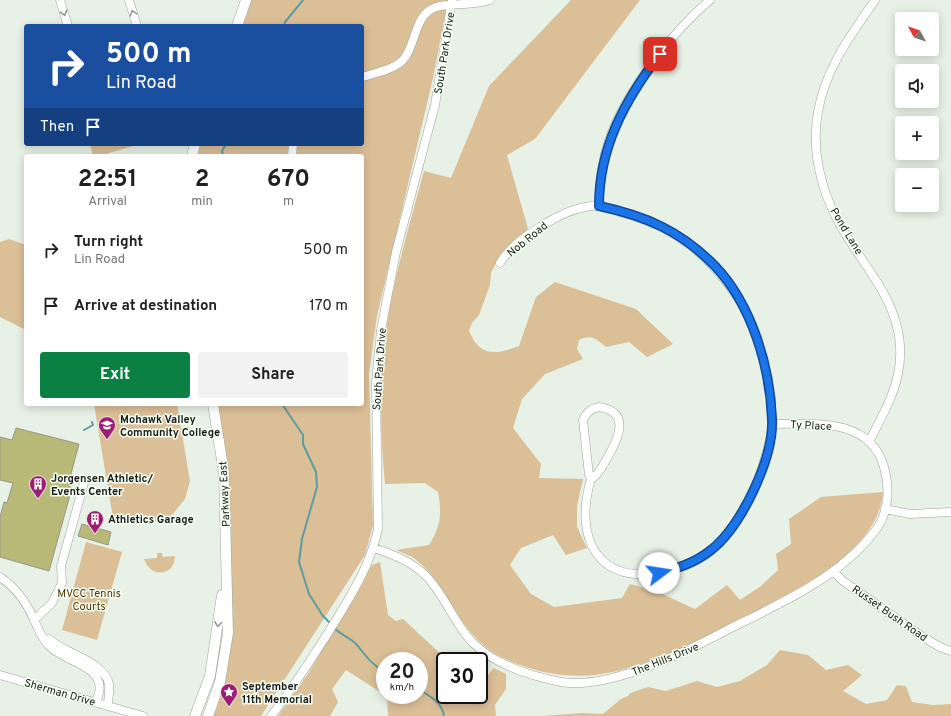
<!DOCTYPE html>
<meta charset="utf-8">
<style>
:root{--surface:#fff;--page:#f2f2f2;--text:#202124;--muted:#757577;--accent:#0b8043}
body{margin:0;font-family:Overpass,sans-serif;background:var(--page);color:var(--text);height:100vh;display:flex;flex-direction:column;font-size:15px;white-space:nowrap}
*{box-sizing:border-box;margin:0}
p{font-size:13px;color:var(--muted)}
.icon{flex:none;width:22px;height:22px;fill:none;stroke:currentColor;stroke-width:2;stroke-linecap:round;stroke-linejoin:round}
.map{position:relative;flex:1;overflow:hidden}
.panel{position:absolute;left:24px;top:154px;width:340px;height:252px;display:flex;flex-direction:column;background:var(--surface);border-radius:4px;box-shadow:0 2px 10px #0003}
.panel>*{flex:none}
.hud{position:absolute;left:24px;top:24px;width:340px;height:122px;border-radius:4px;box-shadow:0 2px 10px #0003;background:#1a4fa0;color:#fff;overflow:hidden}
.needle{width:26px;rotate:310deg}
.tools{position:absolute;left:895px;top:12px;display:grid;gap:8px}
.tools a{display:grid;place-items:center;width:44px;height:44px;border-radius:4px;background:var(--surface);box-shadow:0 2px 10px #0003;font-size:20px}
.speed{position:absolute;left:376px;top:652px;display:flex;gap:8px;font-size:20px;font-weight:700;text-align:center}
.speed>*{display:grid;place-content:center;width:52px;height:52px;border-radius:50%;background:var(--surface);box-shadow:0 2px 10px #0003;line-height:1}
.speed small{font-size:10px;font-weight:400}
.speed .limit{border:2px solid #111;border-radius:6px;background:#fff;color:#111}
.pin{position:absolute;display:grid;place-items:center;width:34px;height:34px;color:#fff;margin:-17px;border-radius:8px;box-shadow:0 2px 6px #0006}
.me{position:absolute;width:44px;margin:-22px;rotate:76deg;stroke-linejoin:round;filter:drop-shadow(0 0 3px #0008)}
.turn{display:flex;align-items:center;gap:14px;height:84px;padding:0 16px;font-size:18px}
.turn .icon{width:52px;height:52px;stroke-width:2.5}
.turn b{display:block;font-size:28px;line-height:34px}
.then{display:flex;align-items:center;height:38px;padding:0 16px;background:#0003;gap:8px;font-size:15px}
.eta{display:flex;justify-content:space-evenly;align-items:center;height:68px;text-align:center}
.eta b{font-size:24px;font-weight:700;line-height:28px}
.cta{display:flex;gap:8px;margin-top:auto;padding:8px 16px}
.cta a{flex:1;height:46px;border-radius:4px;background:var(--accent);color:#fff;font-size:16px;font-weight:700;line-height:46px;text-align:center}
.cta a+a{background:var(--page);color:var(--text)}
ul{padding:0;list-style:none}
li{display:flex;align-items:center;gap:12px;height:56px;padding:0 16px}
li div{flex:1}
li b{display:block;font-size:15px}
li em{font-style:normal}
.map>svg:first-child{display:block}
.green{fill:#dbbf97}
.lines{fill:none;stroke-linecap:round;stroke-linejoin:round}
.stream{stroke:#5d9d9f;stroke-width:2}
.building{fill:#b9b977;stroke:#97978b}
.minor-casing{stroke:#9ca499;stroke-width:9}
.tertiary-casing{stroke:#9ca499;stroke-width:11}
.minor{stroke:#fff;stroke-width:8}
.tertiary{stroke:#fff;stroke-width:10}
.oneway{stroke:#989997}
.route-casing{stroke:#114b97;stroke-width:10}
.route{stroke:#1a73e8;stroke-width:7}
.labels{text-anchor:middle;stroke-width:3;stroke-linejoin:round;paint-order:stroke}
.street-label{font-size:11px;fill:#191c18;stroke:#f6fff3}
.poi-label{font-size:11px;font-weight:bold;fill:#191c18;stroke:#f6fff3;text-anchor:start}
.park-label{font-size:11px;fill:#4d3402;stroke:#f6fff3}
</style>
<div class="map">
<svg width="951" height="716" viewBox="0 0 951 716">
<rect width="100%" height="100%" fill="#e8f1e6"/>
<path class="green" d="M251,0h197l-15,78 -56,238 -8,58 4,151 -8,30 -104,161h-49l16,-57 -12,-255h146v-248h-166l3,-12h163v-118h-121z
M571,0h69l-105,139 -28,16 21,74 -28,26 -9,18 -1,12 -11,30 -7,8 -3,8c11,26 26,24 50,15l17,-49 19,-15 81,27 37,35 -26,13 -18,-15 -23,5c-10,-8 -15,-13 -27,-7l-2,9 6,10 -38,15 -23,25 -9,29 28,36 -2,14 44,1 -6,27v21l10,21 -21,7 -13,-20 -32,13 -11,17 21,29 23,13 68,-9 8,-14 28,8 37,17 32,-24 13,15 21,-14 17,-16 -2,-16 15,-10 -2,-25 32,-22 62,-5c-2,31 -26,55 -49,74 -18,14 -48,29 -68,40 -51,26 -114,62 -171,69 -23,2 -44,0 -66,-7 -17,-5 -35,-13 -48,-25 -27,-24 -37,-62 -66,-84 -5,-4 -13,-6 -19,-9l33,-5c12,-19 13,-31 9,-53l-13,-9 -40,1c-5,-52 -6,-103 1,-154 8,-54 24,-107 38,-159l27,7 38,-92z
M90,144h50l-41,12h-6z
M9,239l17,6v85l-26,-13v-75z
M94,404h83l13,77 -5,18 -13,16 -14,7 -21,-1 -10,-6 -14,3z
M86,542l36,10 -25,88 -35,-10z
M157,553h5l1,4 12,-1c0,20 -24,23 -31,3l13,-1z
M380,562l8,53 8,6 7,-2 42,39v37h34v-10l15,-17 12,6v15l-11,16 1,11h-108l-1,-20 -2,-1h34v-34h-34v34l-39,-25 -14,19 6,13 -8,14h-52l30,-42 64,-109z
M780,650l28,5 18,15 22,-5 14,10 -19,16 23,13 21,-4 10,-15 9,1 6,16 21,3 18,-1v12h-409l40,-3 21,1 18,-15 7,-3 2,-3 18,-6 18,4 31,-10 20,6 23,-6 27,-16z"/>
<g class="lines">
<path class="stream" d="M284,26l1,-4 18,-22
M223,156l-1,-5 4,-7
M282,404l21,31v9l13,28 1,15 -15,52 -3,23 10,32 14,22 8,8
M84,430l9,-5 -1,-3
M334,628c7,7 17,10 23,17 9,11 15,20 28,27
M419,690c11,6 23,12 25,26"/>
</g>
<path class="building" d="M16,428l63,16 -11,41 3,2 -2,12 -20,72 -49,-14v-40l4,-15 3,1 6,-20 -13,-3v-43l12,3z
M82,524l29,8 -3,13 -30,-9z"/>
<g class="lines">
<g class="minor-casing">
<path id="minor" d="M60,0l8,26
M129,0l8,26
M362,77c13,-4 30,-7 40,-16 13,-13 12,-41 28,-51 13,-9 42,-3 60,-10
M292,156l1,-12
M599,206c0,-22 3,-45 10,-66 16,-47 63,-108 101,-140
M500,263c9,-15 25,-27 40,-36 14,-9 29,-17 45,-20 14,-3 29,2 42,6 49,15 82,42 111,85 21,31 33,83 34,121 1,16 -5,31 -9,46 -8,28 -29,66 -51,85 -14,11 -29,17 -45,21 -68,17 -94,-32 -76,-92
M599,407c33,5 19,33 7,53 -3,6 -9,16 -15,19l-2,-4 -6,-55c4,-8 7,-11 16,-13z
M870,440c11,-22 23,-42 28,-66 13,-63 -32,-102 -59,-151 -18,-33 -28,-73 -21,-111 7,-43 33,-77 57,-112
M885,509l25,5 41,-2
M374,548c20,7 37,13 52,28 19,19 27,46 46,66 23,23 58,34 89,40 47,8 125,-30 166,-52 52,-26 111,-51 148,-99 14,-18 15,-43 9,-64 -14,-50 -71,-43 -112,-43
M833,571l10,10 80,56 17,10 11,4
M0,577c15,10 27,26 34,43 5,10 7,17 15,26 13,13 40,18 48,32 5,9 2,16 -1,24
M34,620l18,-17 10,-20 -1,-17 23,-83
M49,639c16,15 55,22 60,45 1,7 -1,14 -1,21
M0,675l143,41
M271,716c21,-26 39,-55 57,-83 20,-33 42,-65 50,-104l-2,-147 5,-52 15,-78 39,-147 17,-105"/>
</g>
<g class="tertiary-casing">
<path id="tertiary" d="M237,26l9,-26
M192,156l3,-12
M195,716l15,-40 12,-81
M208,716l12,-34 8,-49 -4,-160 -11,-69"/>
</g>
<use href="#minor" class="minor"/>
<use href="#tertiary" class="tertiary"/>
</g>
<defs><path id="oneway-chevron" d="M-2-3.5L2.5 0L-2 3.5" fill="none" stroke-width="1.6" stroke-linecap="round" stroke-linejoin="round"/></defs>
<g class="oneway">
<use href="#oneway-chevron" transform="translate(64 13) rotate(73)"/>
<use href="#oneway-chevron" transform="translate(133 13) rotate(-107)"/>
<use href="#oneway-chevron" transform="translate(218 624) rotate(98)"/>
</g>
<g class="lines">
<g class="route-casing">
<path id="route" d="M659,573c19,-5 36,-10 52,-23 30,-23 63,-92 61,-131 -2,-52 -20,-114 -57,-153 -34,-35 -69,-50 -116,-60 0,-59 26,-106 61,-152"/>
</g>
<use href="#route" class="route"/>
</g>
<defs>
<g id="university-pin" transform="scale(0.9)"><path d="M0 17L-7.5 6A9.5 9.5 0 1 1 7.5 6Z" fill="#9c1d71" stroke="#f6fff3"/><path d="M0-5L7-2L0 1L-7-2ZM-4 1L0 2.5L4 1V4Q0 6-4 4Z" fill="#fff"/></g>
<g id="building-pin" transform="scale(0.9)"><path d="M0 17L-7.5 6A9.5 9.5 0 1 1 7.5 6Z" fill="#9c1d71" stroke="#f6fff3"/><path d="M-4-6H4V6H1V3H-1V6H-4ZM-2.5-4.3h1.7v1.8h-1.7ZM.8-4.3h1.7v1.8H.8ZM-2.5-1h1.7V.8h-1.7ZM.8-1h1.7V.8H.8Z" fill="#fff"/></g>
<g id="sight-pin" transform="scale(0.9)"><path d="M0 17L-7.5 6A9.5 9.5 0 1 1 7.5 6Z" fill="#9c1d71" stroke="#f6fff3"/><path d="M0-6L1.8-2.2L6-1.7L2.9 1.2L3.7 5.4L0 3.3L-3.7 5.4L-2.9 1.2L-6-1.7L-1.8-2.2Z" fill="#fff"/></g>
</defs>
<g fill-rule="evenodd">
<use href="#university-pin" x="107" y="425"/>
<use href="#building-pin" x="38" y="484"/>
<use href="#building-pin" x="95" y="519"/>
<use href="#sight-pin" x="229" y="692"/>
</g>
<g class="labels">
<g class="street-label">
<text transform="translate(444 53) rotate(-81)" y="4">South Park Drive</text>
<text transform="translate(847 231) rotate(59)" y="4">Pond Lane</text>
<text transform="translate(527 239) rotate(-39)" y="4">Nob Road</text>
<text transform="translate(379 369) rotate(-86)" y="4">South Park Drive</text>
<text transform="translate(811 425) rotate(3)" y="4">Ty Place</text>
<text transform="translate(224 494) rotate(-93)" y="4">Parkway East</text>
<text transform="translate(890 613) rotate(35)" y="4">Russet Bush Road</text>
<text transform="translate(665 659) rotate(-22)" y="4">The Hills Drive</text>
<text transform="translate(60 692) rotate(16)" y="4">Sherman Drive</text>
</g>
<g class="poi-label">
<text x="120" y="423">Mohawk Valley<tspan x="120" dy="13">Community College</tspan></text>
<text x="51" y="482">Jorgensen Athletic/<tspan x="51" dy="13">Events Center</tspan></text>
<text x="108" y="523">Athletics Garage</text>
<text x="242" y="690">September<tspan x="242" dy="13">11th Memorial</tspan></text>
</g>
<g class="park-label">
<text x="89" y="597">MVCC Tennis<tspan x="89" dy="13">Courts</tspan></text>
</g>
</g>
</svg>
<div class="tools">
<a><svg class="needle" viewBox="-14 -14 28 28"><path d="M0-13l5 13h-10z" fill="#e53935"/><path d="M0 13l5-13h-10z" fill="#757577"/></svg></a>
<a><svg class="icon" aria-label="sound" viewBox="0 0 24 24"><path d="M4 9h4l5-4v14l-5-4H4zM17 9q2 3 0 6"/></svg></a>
<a>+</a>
<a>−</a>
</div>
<div class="speed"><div>20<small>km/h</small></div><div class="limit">30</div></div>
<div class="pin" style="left:660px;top:54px;background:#d93025"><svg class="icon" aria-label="arrive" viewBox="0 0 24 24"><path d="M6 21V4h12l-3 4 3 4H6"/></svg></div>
<svg class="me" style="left:659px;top:573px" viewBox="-20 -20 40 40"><circle r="19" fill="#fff"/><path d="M0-13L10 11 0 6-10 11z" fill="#1a73e8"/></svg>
<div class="hud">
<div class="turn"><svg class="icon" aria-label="right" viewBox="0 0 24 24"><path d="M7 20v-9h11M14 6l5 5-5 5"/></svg><div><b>500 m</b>Lin Road</div></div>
<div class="then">Then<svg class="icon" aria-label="arrive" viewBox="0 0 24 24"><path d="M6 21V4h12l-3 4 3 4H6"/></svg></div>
</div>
<section class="panel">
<div class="eta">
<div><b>22:51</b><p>Arrival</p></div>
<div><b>2</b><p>min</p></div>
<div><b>670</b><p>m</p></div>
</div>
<ul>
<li><svg class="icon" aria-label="right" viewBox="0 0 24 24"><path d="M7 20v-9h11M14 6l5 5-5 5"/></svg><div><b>Turn right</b><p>Lin Road</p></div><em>500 m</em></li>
<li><svg class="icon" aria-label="arrive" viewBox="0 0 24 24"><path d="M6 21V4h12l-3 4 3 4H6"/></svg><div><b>Arrive at destination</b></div><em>170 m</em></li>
</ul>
<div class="cta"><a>Exit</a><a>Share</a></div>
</section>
</div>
